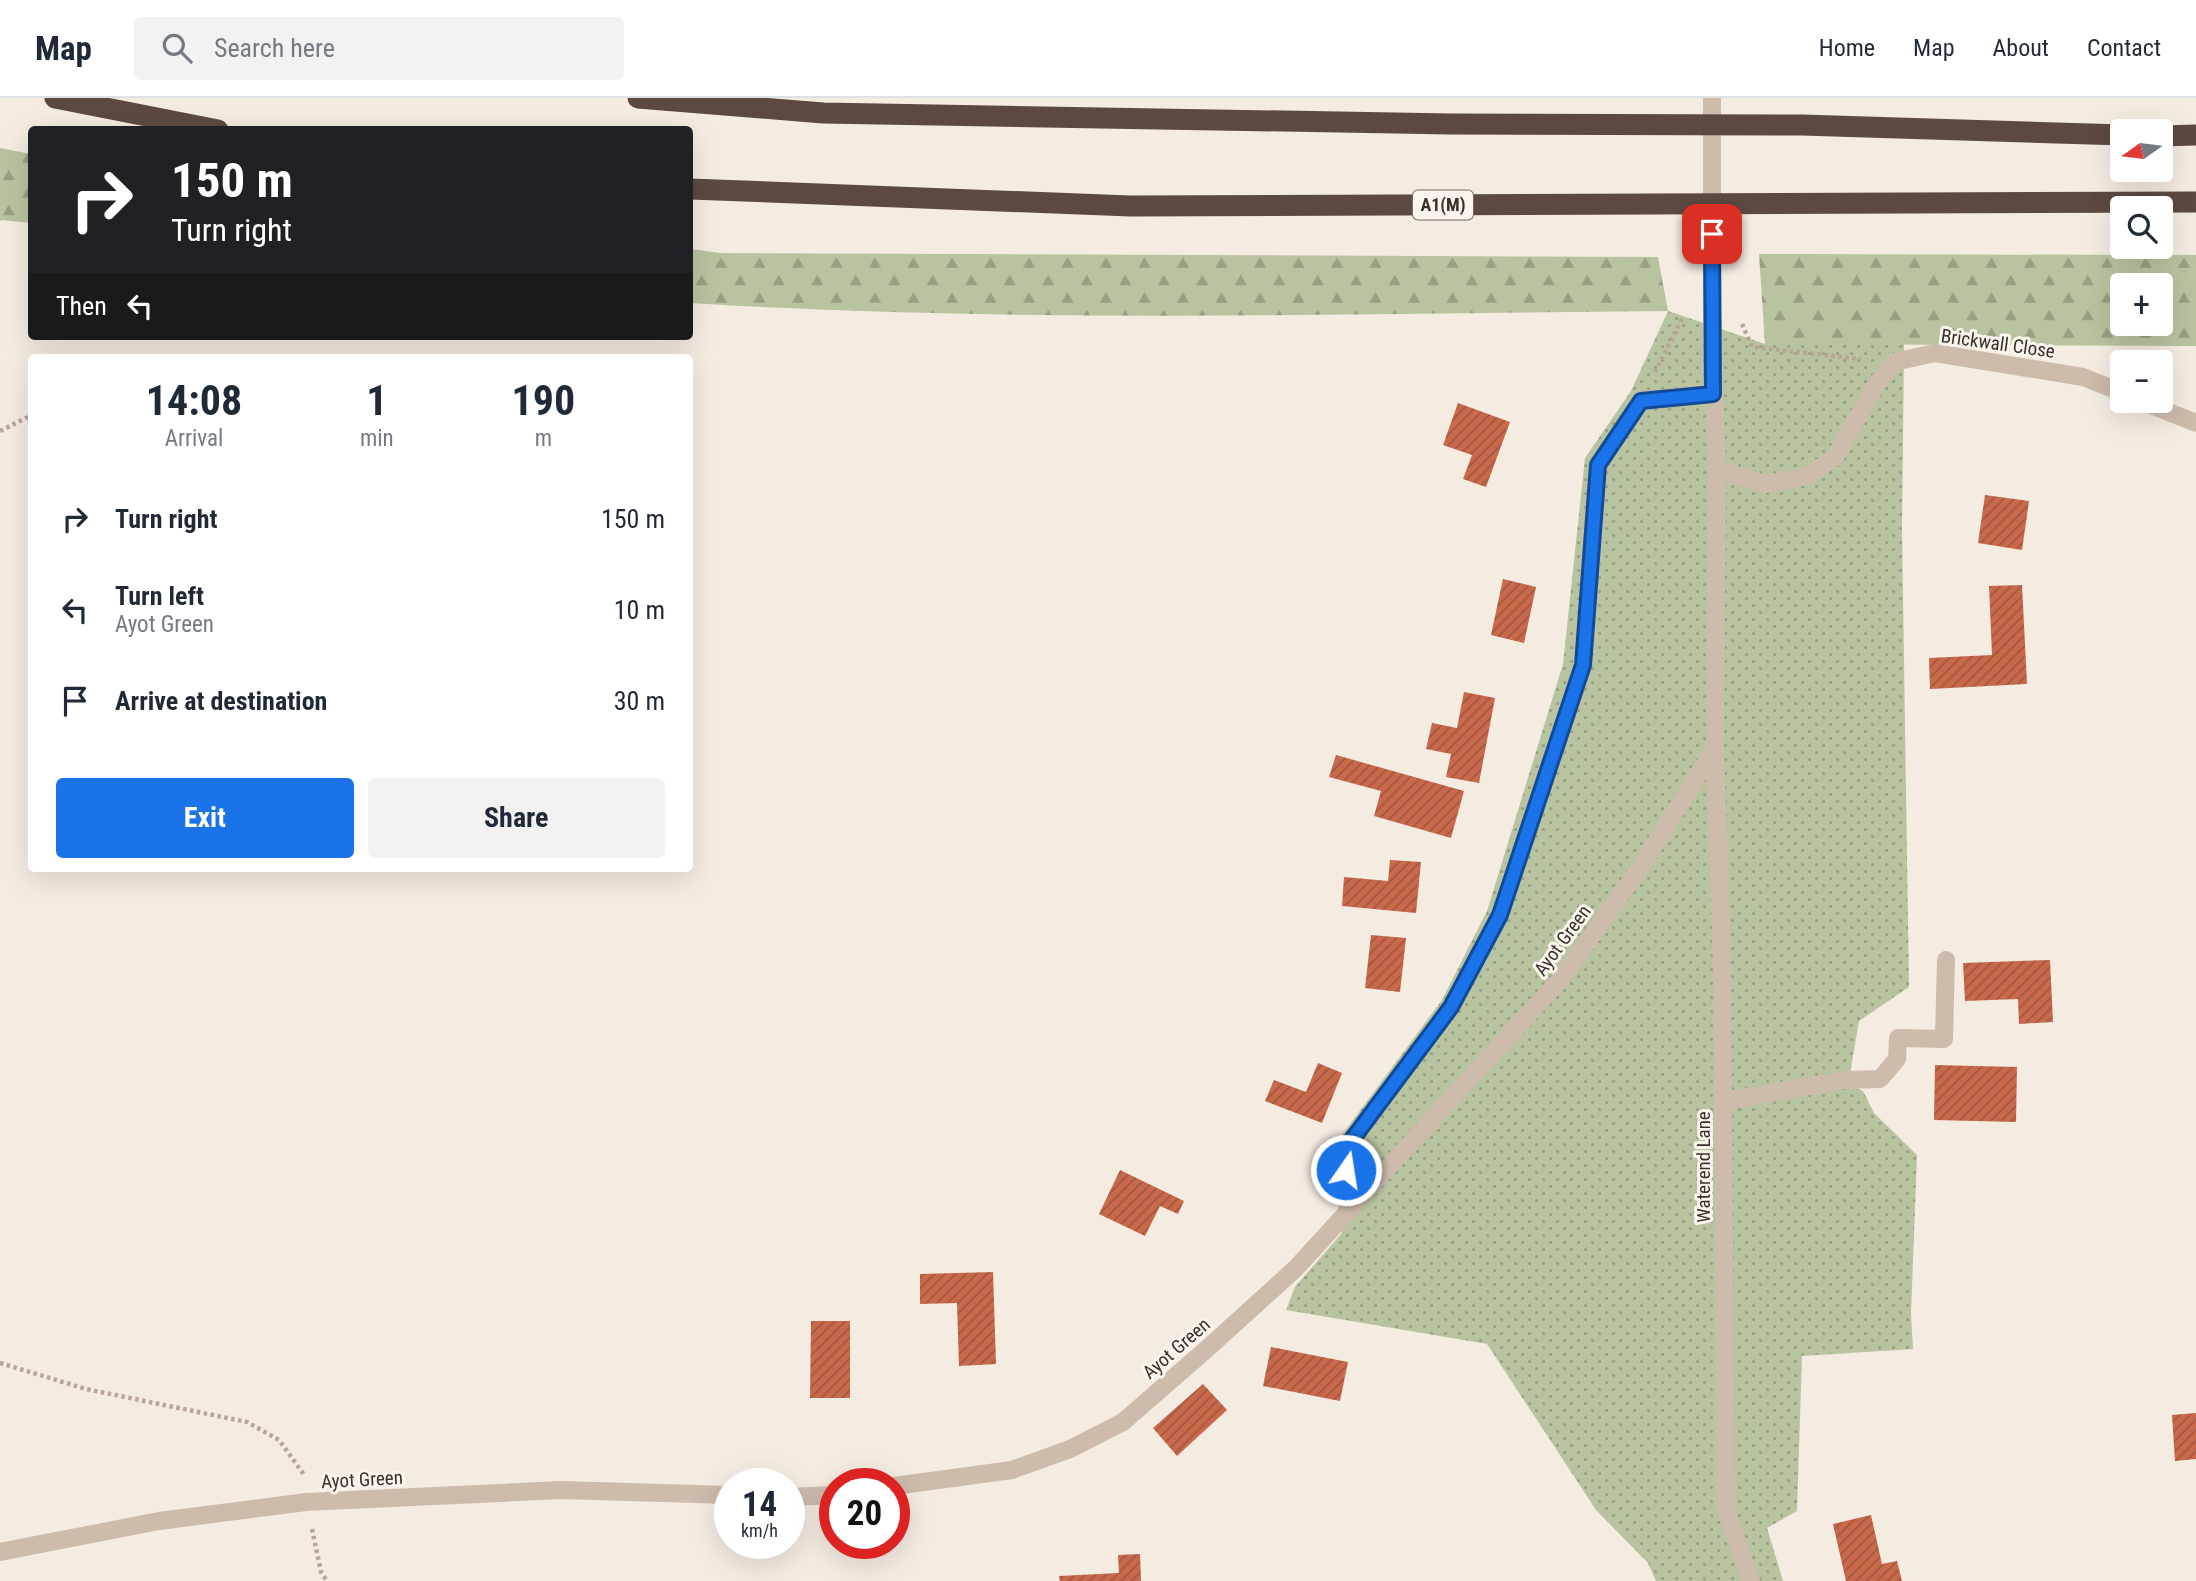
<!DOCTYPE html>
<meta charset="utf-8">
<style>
:root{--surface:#fff;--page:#f2f2f3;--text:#1f2937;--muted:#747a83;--line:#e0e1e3;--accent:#1a73e8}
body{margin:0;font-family:"Roboto Condensed",sans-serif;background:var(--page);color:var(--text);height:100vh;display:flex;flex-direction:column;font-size:26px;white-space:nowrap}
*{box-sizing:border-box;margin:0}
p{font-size:23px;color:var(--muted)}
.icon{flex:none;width:38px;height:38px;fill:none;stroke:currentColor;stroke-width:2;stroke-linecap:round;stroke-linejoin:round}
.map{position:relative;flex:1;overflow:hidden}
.side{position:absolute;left:28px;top:256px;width:665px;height:518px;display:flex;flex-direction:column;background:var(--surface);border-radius:7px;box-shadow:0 7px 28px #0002}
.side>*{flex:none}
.banner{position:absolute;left:28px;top:28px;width:665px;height:214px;border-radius:7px;box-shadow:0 7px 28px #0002;background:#202124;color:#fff;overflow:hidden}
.needle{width:46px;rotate:256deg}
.controls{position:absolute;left:2110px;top:21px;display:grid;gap:14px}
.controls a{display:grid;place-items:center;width:63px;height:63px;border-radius:7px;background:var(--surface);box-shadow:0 7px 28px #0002;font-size:35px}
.speed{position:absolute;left:714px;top:1370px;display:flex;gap:14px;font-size:35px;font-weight:700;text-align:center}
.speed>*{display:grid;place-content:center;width:91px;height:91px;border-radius:50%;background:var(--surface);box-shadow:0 7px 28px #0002;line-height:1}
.speed small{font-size:18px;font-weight:400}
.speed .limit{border:10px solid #d22;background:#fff;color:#111}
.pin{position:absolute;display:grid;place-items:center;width:60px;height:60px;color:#fff;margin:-30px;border-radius:14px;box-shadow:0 4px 10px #0006}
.me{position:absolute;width:77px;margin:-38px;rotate:13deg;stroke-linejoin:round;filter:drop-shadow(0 0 5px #0008)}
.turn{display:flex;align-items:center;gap:24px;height:147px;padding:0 28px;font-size:32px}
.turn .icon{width:91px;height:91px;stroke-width:2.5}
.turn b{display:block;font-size:49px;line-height:60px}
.then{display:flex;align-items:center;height:66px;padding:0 28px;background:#0003;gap:14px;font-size:26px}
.eta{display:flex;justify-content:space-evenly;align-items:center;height:119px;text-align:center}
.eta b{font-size:42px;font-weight:700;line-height:49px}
.action{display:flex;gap:14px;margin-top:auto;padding:14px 28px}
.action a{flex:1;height:80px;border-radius:7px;background:var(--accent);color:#fff;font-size:28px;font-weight:700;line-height:80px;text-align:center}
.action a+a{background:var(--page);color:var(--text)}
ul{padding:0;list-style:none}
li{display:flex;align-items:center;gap:21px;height:91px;padding:0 28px}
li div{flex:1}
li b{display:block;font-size:26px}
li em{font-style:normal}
header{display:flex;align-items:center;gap:42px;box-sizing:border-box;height:98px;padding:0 35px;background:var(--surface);border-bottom:2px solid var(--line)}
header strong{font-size:33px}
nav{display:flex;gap:38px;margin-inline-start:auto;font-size:24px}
.search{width:490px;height:63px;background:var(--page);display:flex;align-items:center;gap:18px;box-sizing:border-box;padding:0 24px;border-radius:7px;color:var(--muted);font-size:26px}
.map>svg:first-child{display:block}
.grass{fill:url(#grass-dots)}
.forest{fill:url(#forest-firs);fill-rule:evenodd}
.building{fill:url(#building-hatch)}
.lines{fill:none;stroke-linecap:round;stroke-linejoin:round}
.path{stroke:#b9a596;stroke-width:4.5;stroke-dasharray:3.5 3.5;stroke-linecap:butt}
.minor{stroke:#cdbbac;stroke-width:18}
.highway{stroke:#5c4a42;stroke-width:21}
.route-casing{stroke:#114b97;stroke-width:18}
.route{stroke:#1a73e8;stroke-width:12}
.labels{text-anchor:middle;stroke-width:6;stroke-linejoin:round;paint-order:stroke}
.shield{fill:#fbf5ee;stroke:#756b66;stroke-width:2}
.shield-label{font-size:18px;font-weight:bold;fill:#3b302b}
.street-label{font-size:19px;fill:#3b302b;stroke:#fbf5ee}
</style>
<header>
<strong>Map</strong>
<div class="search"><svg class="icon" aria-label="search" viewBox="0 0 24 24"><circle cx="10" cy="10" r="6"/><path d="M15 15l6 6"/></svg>Search here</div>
<nav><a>Home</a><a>Map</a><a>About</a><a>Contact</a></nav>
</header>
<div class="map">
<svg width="2196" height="1483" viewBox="0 0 2196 1483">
<defs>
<pattern id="grass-dots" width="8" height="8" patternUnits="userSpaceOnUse" patternTransform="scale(1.75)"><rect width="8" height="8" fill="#b8c4a0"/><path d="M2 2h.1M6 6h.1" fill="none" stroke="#97a083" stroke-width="1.8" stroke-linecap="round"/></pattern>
<pattern id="forest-firs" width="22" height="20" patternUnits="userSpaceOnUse" patternTransform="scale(1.75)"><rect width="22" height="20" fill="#b8c4a0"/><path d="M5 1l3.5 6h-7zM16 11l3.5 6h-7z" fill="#97a083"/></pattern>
<pattern id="building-hatch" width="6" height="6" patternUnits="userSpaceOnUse" patternTransform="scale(1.75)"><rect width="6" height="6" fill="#c8694b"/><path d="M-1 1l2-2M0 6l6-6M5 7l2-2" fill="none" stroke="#a4573f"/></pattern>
</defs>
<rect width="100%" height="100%" fill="#f4ebe1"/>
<path class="grass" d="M1668,213l97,33h139l-2,185 7,458 -50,34 -11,64 15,6 11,22 43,42 -6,159 2,35 -111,7 -5,155 -30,17 16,53h-127l-8,-18 -52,-53 -109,-166 -201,-34 9,-23 47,-54 -6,-90 106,-143 45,-89 76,-247 22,-206 46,-67z"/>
<path class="forest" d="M0,50l31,6v69l-30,-3 -1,2z
M690,151l30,4 938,4 10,54c-326,3 -653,12 -978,-8z
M1759,156l437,1v91l-431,-2zM2123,187h38v39h-38z"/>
<path class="building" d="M1458,305l52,19 -24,65 -23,-8 9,-24 -29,-10z
M1985,397l44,6 -7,49 -44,-7z
M1503,481l33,8 -12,56 -33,-8z
M2022,487l5,99 -97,5 -1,-31 63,-3 -3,-69z
M1464,594l31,6 -16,85 -33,-6 5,-23 -25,-5 6,-26 25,5z
M1336,657l128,36 -13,47 -77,-22 7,-25 -52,-14z
M1390,762l31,2 -5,51 -74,-7 2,-29 44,4z
M1371,837l35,3 -6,54 -35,-4z
M2050,862l3,62 -34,2 -1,-25 -53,2 -2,-38z
M1318,965l24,10 -20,50 -57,-22 9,-21 32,12z
M1935,967l82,2 -1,55 -82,-2z
M1120,1072l64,31 -6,13 -18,-8 -15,30 -46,-22z
M993,1174l3,92 -37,2 -2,-63 -37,1v-30z
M811,1223h39v77h-40z
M1271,1249l77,15 -8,39 -77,-15z
M1203,1286l24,26 -50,46 -24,-28z
M2196,1315v46l-21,2 -3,-46z
M1871,1417l11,49 15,-3 5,20h-56l-13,-57z
M1140,1456l1,27h-81l-1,-5 60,-3 -1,-18z"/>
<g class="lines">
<path class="path" d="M1742,226l10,23 109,12
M1655,274l28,-55
M0,333l32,-16
M0,1265l86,26 161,33 32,18 26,36
M312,1431l9,43 6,9"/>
<path class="minor" d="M1712,0v218l5,154 -2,278 7,216 4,546 25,71
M2141,303l55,22
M1717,372l49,14 42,-8 27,-19 41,-72 18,-23 41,-9 148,24 40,16
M1724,1003l121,-21 35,-1 17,-20 1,-21 46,1 2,-79
M1348,1114l-3,-63 106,-142 49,-92 83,-250 15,-200 43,-64 72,-8
M894,1388l118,-16 58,-21 53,-27 86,-75 86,-78 264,-288 79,-110 77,-123
M789,1399l46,-2
M0,1454l159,-31 147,-19 255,-12 169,5"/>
<path class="highway" d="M55,0l163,32
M638,0l185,15 627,11 352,1 321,10
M2161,38l35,-1
M690,91l440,17 1066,-4"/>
</g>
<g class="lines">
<g class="route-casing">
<path id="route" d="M1346,1072l-1,-21 106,-142 49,-92 83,-250 15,-200 43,-64 72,-7 -1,-160"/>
</g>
<use href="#route" class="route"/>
</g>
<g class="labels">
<rect class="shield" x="1413" y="92.5" width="60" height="29" rx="5"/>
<g class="shield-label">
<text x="1443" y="113">A1(M)</text>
</g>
<g class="street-label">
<text transform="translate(1998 245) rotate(8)" y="7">Brickwall Close</text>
<text transform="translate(1562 842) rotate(-54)" y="7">Ayot Green</text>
<text transform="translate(1703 1069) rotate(-90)" y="7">Waterend Lane</text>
<text transform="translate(1176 1250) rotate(-41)" y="7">Ayot Green</text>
<text transform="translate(362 1381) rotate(-3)" y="7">Ayot Green</text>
</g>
</g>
</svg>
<div class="controls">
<a><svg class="needle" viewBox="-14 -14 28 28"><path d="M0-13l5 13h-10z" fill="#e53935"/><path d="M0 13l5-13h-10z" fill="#747a83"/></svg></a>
<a><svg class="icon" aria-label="search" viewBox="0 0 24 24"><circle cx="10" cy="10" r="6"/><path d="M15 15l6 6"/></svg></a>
<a>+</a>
<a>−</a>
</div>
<div class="speed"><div>14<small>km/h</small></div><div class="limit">20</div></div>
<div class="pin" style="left:1712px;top:136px;background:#d93025"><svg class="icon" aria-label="arrive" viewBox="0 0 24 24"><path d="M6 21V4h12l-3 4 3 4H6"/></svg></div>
<svg class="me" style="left:1346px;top:1072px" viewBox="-20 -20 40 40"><circle r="17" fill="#1a73e8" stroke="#fff" stroke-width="3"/><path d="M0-11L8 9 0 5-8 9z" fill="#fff"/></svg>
<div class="banner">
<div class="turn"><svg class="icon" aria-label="right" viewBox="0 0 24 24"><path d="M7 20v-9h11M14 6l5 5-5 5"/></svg><div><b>150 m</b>Turn right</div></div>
<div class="then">Then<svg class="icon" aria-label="left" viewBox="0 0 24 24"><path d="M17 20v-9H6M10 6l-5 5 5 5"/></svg></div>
</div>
<section class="side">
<div class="eta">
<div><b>14:08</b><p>Arrival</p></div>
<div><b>1</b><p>min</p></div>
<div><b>190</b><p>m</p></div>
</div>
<ul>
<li><svg class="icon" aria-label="right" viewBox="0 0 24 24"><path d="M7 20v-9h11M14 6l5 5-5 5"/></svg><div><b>Turn right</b></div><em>150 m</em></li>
<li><svg class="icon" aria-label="left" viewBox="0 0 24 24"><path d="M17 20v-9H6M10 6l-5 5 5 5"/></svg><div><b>Turn left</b><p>Ayot Green</p></div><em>10 m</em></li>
<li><svg class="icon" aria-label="arrive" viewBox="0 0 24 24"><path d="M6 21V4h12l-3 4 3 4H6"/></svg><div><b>Arrive at destination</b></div><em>30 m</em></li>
</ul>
<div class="action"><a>Exit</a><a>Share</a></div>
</section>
</div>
